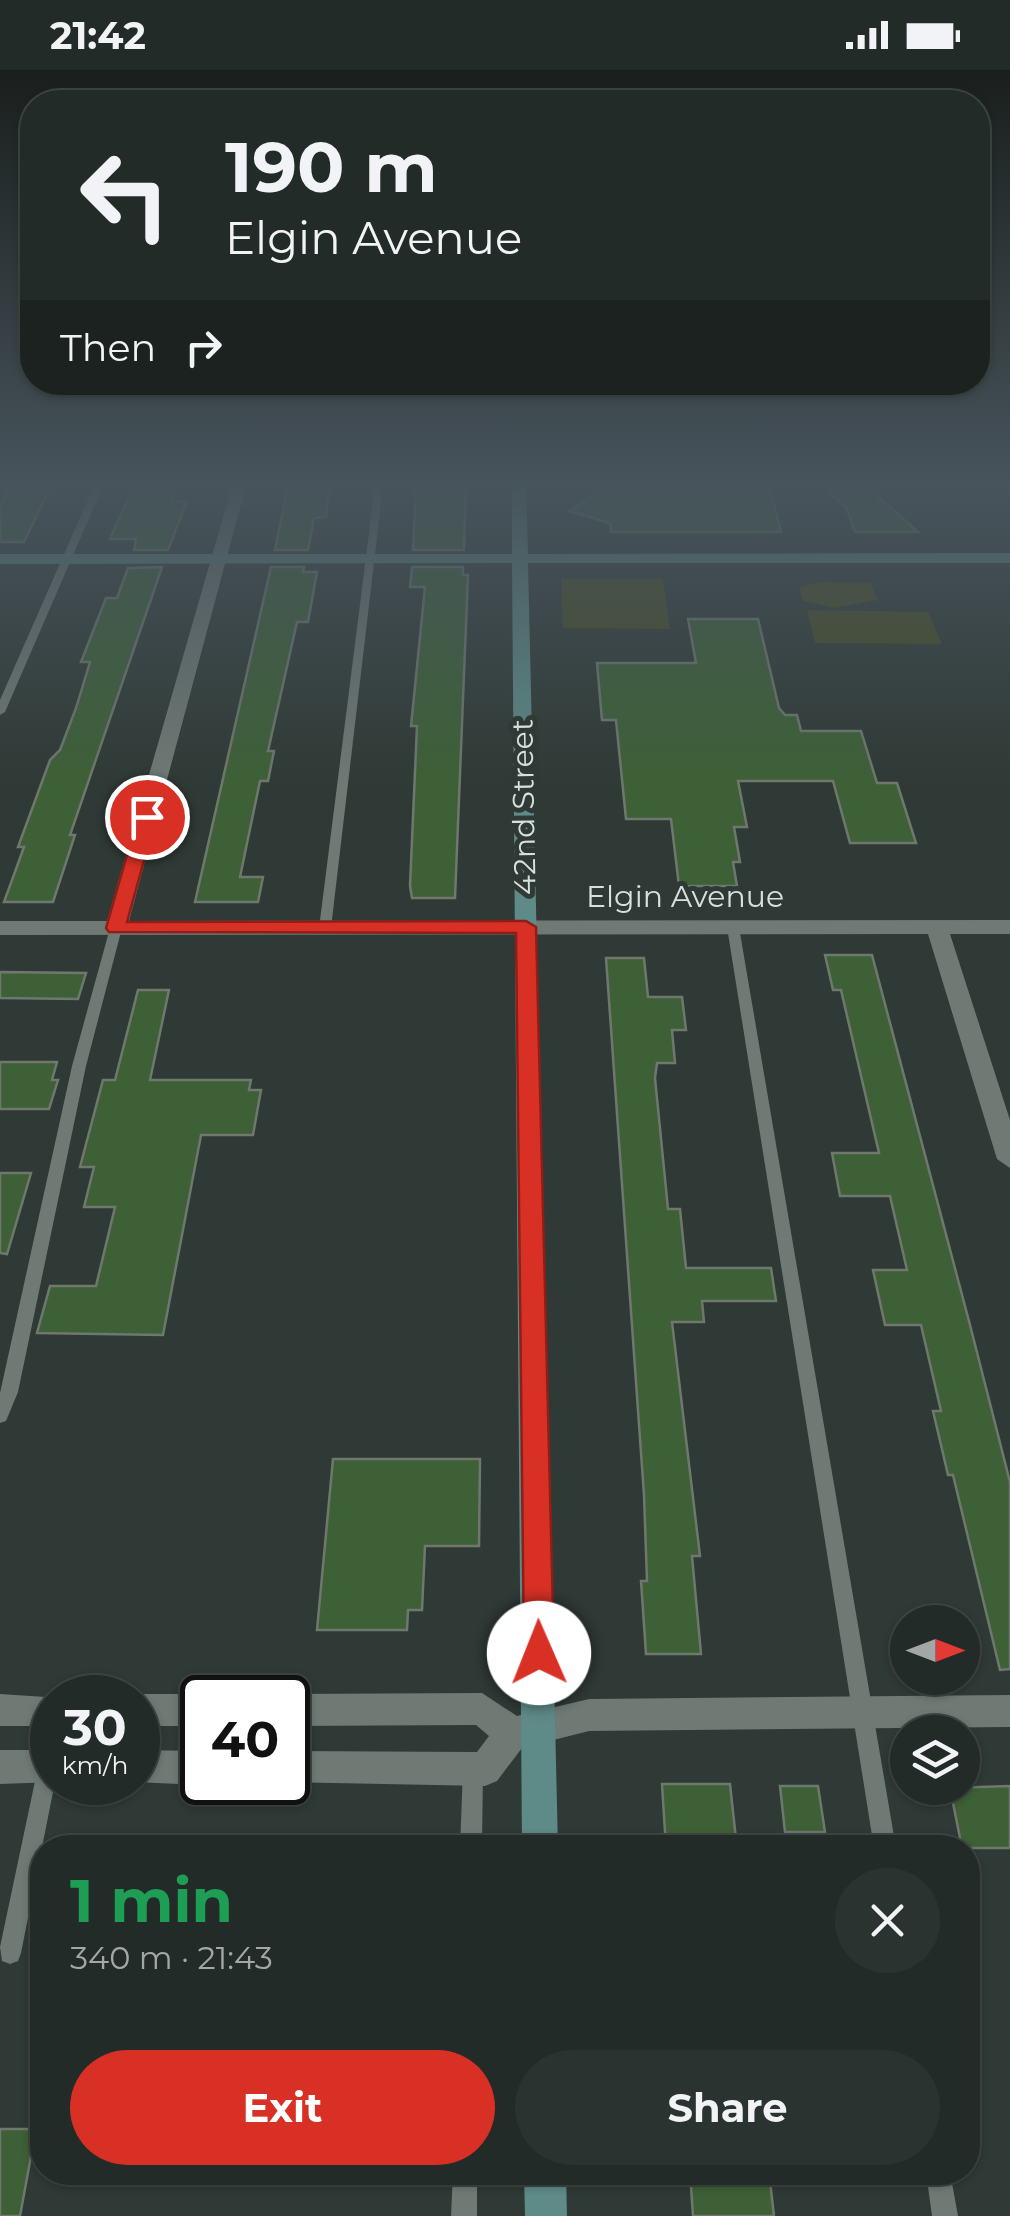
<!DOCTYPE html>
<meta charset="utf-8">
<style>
:root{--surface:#232b28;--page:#2b3330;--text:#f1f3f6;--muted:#a3a7a8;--line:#404745;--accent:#d93025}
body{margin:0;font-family:Montserrat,sans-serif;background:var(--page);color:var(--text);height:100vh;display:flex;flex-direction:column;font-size:38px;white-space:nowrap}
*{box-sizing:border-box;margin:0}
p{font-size:32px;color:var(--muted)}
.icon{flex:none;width:55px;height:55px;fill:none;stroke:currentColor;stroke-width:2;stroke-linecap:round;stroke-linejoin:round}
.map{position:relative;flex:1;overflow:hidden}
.panel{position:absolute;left:30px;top:1765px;width:950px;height:350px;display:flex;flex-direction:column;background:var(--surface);border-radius:40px;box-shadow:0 2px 8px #0004,0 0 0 2px var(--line)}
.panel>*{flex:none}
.banner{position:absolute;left:20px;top:20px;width:970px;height:305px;border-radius:40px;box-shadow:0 2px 8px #0004,0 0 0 2px var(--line);background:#232b28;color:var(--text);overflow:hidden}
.needle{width:65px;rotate:90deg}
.tools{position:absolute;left:890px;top:1535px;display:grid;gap:20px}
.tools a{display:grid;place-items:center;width:90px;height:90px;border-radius:50%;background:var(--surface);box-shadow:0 2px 8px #0004,0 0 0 2px var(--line);font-size:50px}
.speed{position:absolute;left:30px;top:1605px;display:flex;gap:20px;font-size:50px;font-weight:700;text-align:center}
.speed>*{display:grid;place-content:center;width:130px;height:130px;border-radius:50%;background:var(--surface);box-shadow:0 2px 8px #0004,0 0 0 2px var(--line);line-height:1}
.speed small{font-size:25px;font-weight:400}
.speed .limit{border:5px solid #111;border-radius:15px;background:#fff;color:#111}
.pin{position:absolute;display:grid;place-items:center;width:85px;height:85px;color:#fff;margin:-42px;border:5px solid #fff;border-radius:50%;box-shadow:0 2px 10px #0007}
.me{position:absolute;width:110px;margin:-55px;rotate:359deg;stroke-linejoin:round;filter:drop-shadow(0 0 8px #0008)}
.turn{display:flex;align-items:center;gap:35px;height:210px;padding:0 40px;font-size:45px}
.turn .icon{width:130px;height:130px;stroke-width:2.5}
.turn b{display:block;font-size:70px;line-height:85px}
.then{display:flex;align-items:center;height:95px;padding:0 40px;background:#0003;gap:20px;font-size:38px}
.round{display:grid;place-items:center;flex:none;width:105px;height:105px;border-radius:52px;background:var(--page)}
.headline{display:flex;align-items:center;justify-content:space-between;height:170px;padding:0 40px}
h1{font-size:60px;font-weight:700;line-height:75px;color:#1e9e55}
.primary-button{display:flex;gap:20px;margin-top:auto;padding:20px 40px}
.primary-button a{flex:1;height:115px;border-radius:60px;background:var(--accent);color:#fff;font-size:40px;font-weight:700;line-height:115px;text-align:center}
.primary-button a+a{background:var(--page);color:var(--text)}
.status{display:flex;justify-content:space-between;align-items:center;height:70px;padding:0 50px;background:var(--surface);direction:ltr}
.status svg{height:28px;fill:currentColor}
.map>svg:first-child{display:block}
.green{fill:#474b21}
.building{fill:#3d6036;stroke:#6f776e;stroke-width:2.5}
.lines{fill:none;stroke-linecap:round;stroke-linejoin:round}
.lane{fill:#6f7a75;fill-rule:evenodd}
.street{fill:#6f7a75;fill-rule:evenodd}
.secondary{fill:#5e8a87;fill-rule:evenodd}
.route{fill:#d93025;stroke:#8d1f18;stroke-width:2.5}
.labels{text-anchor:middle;stroke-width:10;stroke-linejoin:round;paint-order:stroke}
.street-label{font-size:30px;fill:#d9dfdd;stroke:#2f3935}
</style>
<div class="status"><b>21:42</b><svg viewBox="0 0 49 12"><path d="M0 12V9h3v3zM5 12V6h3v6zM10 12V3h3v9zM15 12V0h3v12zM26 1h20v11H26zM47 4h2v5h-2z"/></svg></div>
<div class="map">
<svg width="1010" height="2146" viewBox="0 0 1010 2146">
<rect width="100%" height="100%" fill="#2f3935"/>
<path class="green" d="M561,509h102l7,50 -107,-1z
M820,512l51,1 7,17 -44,8 -31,-7 -4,-14z
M807,540l121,2 14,32 -127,-1z"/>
<path class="building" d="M10,416h41l-27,56h-24v-36z
M134,416h42l-5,15h16l-19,49h-34l2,-11h-26z
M288,416h42l-4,31 -12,1 -6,32h-33z
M416,416h50l-2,64h-51z
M628,416h141l12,46h-170l-1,-9 -41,-12 38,-24 19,6z
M822,416h44l52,46h-63l-8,-23z
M162,497l-92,268h5l-22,67h-49l20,-55h-6l32,-87 10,-10 16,-42 14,-46h-9l25,-64h11l11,-30z
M271,497h33l-1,5h14l-9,50h-11l-29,129h6l-6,30h-8l-20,96h23l-5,25h-63z
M412,497h51v8h5l-13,323h-43l-2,-12 7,-160h-6l14,-139h-15z
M688,549h70l21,89 6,7h12l4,16h60l16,52h20l19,60h-66l-17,-62h-95l9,46h-13l6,35h-7l4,24h-58l-8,-67h-45l-10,-99h-14l-5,-57h99z
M825,885h47l98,370 40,157v187l-10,1 -47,-195h-5l-15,-64h8l-20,-86h-36l-12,-55h34l-17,-74h-50l-8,-43h47l-38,-163h-8z
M606,888h38l4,39h34l4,33h-14l3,33h-18l-2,15 13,131h12l6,59h85l5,33h-74l2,21h-32l28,234h-8l9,98h-55l-5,-73h6l-3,-86z
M0,902l86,1 -8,26 -78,-1z
M138,920h31l-19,90h101l-2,10h12l-8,45h-52l-38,200 -126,-2 13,-47h46l19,-79h-31l10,-40h-14l23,-87h12z
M0,992h57l-5,18h6l-9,29h-49z
M0,1103h31l-24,81 -7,-1z
M333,1389h147l-1,87h-54l-3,64h-14l-1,20h-90z
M662,1714h68l7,64h-71z
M780,1716h38l7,46h-40z
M1010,1716v62h-48l-12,-60z
M0,2059h36l-16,87h-20z
M690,2102h79l5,44h-81z"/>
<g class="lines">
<path class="lane" d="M94,416h9l-98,226 -5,3v-15z
M375,416h8l-52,442 -6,4 -6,-4z
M733,853l6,4 157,921h-22l-147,-921z
M116,854l6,4 -36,138 -68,326 -12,29 -6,2v-30l72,-327 38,-138z
M48,1687l4,2v23h3l-34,171 -3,8 -8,3 -8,-3 -2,-14 38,-180 3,-7z
M473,1689l7,3 3,7 -1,79h-22l3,-79 3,-7z
M453,2102h24v44h-26z
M926,2102h24l8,44h-26z"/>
<path class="street" d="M232,416h14l-117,435 881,-1v14h-60l60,186v48l-13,-9 -69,-225 -928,1v-14h107z
M482,1623l35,23 72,-17 421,-4v32l-421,4 -67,17 -25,33 -12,5 -203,-4h6v-31l189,1 12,-16 -13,-11 -188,1v-28h-9l9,-4z
M0,1624l61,4h-9v28h-52z
M138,1624h64l9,4h-9v28h-64v-28h-9z
M0,1680h52v32h4l-56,2z
M138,1680l64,1v31h6l-6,3 -68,-3h4z"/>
<path class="secondary" d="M512,416h14l2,68 482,-1v10h-482l30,1285h-36l-10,-1285 -512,1v-10h512z
M524,2102h42l1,44h-42z"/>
</g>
<linearGradient id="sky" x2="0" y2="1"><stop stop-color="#1a1f1d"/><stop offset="0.58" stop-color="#47545c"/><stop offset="1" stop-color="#47545c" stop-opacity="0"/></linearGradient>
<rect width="1010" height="717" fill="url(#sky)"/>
<path class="route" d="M147,742l9,5 -29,105 399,-1 10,6 18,726 -4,10 -11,4 -10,-4 -5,-10 -8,-720 -407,-1 -3,-4 32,-111z"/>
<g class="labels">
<g class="street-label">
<text transform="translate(524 737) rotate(-91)" y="10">42nd Street</text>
<text x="685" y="837">Elgin Avenue</text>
</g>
</g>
</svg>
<div class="tools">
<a><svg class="needle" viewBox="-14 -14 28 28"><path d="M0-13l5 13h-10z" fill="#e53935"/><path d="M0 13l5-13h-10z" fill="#a3a7a8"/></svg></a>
<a><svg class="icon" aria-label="layers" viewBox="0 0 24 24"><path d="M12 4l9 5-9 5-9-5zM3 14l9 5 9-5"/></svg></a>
</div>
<div class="speed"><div>30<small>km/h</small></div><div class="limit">40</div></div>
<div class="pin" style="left:147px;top:747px;background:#d93025"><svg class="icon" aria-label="arrive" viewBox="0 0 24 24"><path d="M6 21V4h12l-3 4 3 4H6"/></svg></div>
<svg class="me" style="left:539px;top:1583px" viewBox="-20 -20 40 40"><circle r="19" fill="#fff"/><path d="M0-13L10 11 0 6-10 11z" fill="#d93025"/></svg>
<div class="banner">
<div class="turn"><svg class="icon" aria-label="left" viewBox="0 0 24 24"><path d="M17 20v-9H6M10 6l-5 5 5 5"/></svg><div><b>190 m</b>Elgin Avenue</div></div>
<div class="then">Then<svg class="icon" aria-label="right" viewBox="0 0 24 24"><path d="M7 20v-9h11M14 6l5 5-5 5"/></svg></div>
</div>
<section class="panel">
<div class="headline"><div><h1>1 min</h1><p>340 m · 21:43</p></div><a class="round"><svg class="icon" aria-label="close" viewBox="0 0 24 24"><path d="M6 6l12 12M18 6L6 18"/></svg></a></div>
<div class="primary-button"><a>Exit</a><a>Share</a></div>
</section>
</div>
